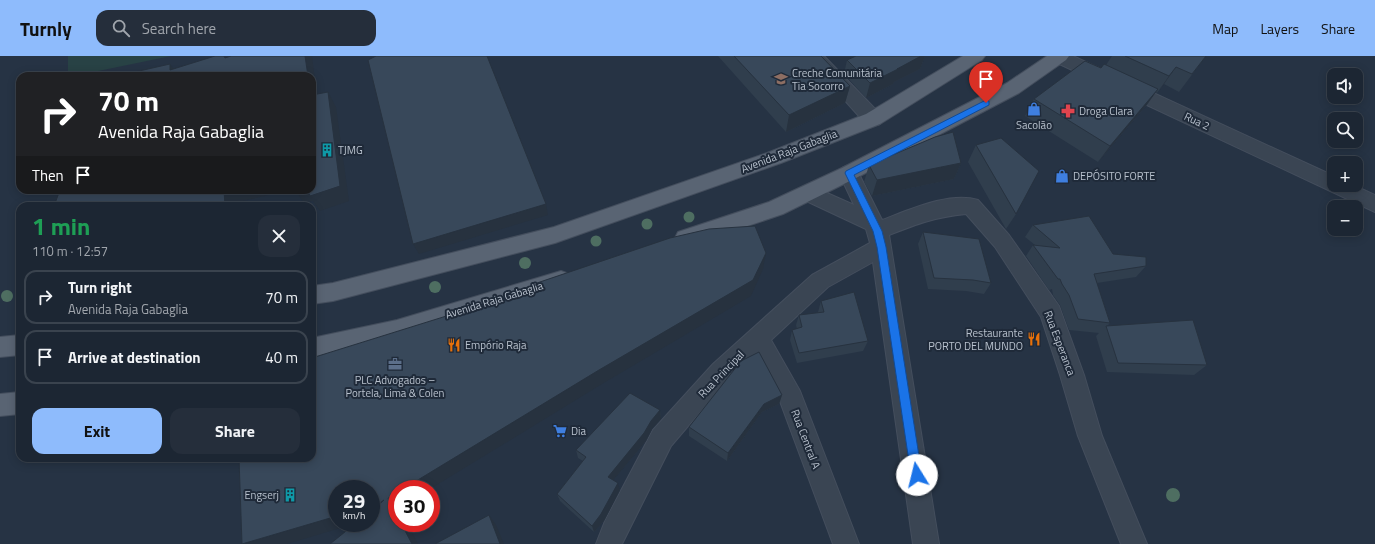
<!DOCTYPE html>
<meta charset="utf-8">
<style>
:root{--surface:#1c2633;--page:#252e3b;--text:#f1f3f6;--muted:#a0a5ac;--line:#3a434e;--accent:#8ebbfc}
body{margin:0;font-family:"Titillium Web",sans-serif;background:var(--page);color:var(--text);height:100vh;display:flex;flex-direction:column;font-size:15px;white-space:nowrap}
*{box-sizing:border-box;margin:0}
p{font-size:13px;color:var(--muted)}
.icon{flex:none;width:22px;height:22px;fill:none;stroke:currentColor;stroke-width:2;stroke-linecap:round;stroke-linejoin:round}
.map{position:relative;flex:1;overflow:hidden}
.panel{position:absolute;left:16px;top:146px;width:300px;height:260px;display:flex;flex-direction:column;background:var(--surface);border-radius:12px;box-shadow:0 2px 10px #0003,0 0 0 1px var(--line)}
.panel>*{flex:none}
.guide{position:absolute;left:16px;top:16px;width:300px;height:122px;border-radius:12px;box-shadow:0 2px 10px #0003,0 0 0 1px var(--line);background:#202124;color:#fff;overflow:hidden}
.buttons{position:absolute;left:1327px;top:12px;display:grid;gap:8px}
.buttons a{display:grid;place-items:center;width:36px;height:36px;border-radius:8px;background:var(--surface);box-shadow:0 2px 10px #0003,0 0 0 1px var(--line);font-size:20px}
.speed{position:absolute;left:328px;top:424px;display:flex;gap:8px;font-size:20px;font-weight:700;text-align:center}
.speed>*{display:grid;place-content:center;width:52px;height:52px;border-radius:50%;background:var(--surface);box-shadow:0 2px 10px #0003,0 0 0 1px var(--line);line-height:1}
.speed small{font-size:10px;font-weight:400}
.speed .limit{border:6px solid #d22;background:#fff;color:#111}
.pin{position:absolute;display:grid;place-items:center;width:34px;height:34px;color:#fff;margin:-41px -17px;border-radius:50% 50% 50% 0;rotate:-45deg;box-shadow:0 0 4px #0007}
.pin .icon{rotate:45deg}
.me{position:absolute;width:44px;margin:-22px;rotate:351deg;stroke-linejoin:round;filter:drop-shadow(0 0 3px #0008)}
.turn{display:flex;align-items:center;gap:14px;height:84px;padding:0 16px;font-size:18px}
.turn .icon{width:52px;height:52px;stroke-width:2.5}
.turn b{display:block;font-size:28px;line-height:34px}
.then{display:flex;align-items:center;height:38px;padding:0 16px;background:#0003;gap:8px;font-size:15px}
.round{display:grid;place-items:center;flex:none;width:42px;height:42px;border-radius:12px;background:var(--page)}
.overview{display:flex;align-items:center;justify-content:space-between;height:68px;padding:0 16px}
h1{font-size:24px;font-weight:700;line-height:30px;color:#1e9e55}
.cta{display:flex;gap:8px;margin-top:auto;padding:8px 16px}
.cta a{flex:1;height:46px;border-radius:12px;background:var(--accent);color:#111;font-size:16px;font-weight:700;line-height:46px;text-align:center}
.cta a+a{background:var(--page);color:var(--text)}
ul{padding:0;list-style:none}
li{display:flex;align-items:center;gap:12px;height:54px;margin:0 8px 6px;padding:0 8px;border:2px solid var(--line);border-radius:12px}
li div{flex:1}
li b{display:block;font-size:15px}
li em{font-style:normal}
header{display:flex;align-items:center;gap:24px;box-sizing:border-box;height:56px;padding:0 20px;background:var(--accent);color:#111}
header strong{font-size:19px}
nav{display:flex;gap:22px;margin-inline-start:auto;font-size:14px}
.search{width:280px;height:36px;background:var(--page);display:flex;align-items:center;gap:10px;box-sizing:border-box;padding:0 14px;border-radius:12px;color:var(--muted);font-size:15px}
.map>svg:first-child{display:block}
.green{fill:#284245}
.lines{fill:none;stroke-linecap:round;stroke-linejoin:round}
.minor-casing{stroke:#444e5d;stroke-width:2}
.major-casing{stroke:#444e5d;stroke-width:2}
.minor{fill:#3a4553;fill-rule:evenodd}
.major{fill:#596473;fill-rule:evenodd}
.tree{fill:#4e6e61}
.wall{fill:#303e4d}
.shaded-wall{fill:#27323f}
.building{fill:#38485a;stroke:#27323f}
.route{fill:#1a73e8;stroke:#114b97}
.labels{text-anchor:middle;stroke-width:4;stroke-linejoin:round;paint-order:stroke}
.poi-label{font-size:11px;fill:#b8c1cd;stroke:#1f2a39;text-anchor:start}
.street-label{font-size:11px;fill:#b8c1cd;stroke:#1f2a39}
</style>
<header>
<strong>Turnly</strong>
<div class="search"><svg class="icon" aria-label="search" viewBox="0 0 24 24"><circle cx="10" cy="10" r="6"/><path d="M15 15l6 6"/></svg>Search here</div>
<nav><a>Map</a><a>Layers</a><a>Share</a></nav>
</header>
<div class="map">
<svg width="1375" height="488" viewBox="0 0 1375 488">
<rect width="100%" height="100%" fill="#263344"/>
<path class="green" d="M68,0h103l-97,20h-6z"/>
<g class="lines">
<g class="minor-casing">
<path id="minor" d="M805,0h19l56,58 2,5 -2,5 -7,2 -7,-2z
M1051,0h22l261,120v9h19l22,10v17l-322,-151z
M849,109l7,3 26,52c27,-10 68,-29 96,-20l31,35 50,71 25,69 18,61 45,108h-26l-43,-108 -18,-61 -19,-58 -46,-70 -29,-33c-31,3 -49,10 -77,21l50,309h-26l-40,-282 -45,25 -57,53 29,51 59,153h-26l-55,-148 -23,-41 -26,23 -58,68 -49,98h-26l9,-23 48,-91 60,-66 99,-89 58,-32 -4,-14 -64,-30 -3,-6 3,-6 7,-2 45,20 -15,-32 3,-5z"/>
</g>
<g class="major-casing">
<path id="major" d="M963,0h22l-3,4 -102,64 -99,39 -226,80 -222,58 -21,3v-18l21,-3 221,-56 213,-74 99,-39z
M1047,0h22l-3,4 -47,33 -163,85 -73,36 -98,33 -7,-3 -3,-6 3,-6 91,-30 73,-34 165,-85z
M561,215l8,3 3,6 -3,6 -172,54 -85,18v-20l85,-18z
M20,279v20l-20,2v-20z
M20,336v22l-20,2v-22z"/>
</g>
<use href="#minor" class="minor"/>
<use href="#major" class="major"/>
</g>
<g class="tree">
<circle cx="689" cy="161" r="5.5"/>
<circle cx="647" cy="168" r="5.5"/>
<circle cx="596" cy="185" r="5.5"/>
<circle cx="525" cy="207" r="6"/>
<circle cx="435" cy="231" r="6"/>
<circle cx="7" cy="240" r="6"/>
<circle cx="1173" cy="439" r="7"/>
</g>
<path class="wall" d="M718,0h103l29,30 -5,17 -59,29z
M856,0h69l-5,13 -26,13 -1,2 -27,14 -22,-24 3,-14z
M1112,0h94l-27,36 -15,-8 -7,9 -1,-1 -10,14 -48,56 -73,-46 9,-17 72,-34z
M976,89l40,69 -10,15 -38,-67z
M961,107l-7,16 -82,17 -8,-14 5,-17z
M1033,169l113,41 -10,11 -39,6 13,40 -3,3 100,39 -13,10 -87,-3 -11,-36 3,-3 -30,-3 -9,-25 -7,-10 -1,-6 -3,1 -23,-34 7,-11h2l-10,-8z
M923,176l68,51 -7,11 -18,-3 -38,-2 -10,-45z
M821,245l47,40 -5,10 -66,12 -7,-23 2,-10 5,-1 -1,-4 3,-10 19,-2v-1z
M782,339l-3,9 -17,8 -35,49 -38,-25v-9z
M660,354l1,9 -9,10 -6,12 -33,39 7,10 -16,31 -10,11 -34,-31 -3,-7 26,-33 -5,-3 -2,-8z"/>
<path class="shaded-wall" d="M305,0h7l7,55 -7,-13v-22h-4z
M921,0h4l-5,13 -26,13 -1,2 -27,14 4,-15z
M170,8l9,12 -9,-6z
M1176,11l-12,17 -7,9 12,-17z
M850,30l-5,17 -59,29 3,-17z
M1158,33l-12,17 -48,56 12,-16z
M328,36l8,15 13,94 -29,10 -7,-10 -9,2 -7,-10 -9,2 -3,-4 -50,12 1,3h-11l-1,-16h85z
M961,107l-7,16 -82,17 5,-16z
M546,148l2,11 -129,39 -6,-10z
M766,197l-3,16 -12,27 -149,88 -172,105h-27z
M782,339l-3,9 -17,8 -35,49 1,-8 36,-49z
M660,354l1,9 -9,10 -6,12 -36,43 -2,-7 43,-56z
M618,427l2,7 -16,31 -10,11 -2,-6z
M397,437v23l-26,3v-13l17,-8z
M489,459l7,10 8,19h-4z
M337,460v7h20l-70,21h-44z
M401,467h6l11,21h-6z"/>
<path class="building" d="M215,0h9l1,2 6,-2h74l3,20h-191l53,-12v6z
M376,0h111l59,148 -133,40 -45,-184z
M734,0h87l29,30 -61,29z
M856,0h65l-24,13h1l-28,14 -23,-23z
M1125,0h81l-14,18 -16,-7 -7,9z
M1085,5l16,7 3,-4 54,25 -48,57 -76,-47z
M328,36l12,94 -30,10 -2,-6h4v-95z
M953,76l8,31 -84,17 -8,-15 66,-28z
M1001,82l38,33 -23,43 -40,-69z
M60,134h164l1,16h-171z
M1089,160l24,38 33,3v9l-52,8 16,49 -32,-4 -9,-24 -7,-11 -2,-5h-2l-25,-34 27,3 -27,-23z
M755,170l11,27 -13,27 -154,90 -196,119h-6v4l-9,5 9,18v7h4l11,21h-82l26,-21h15v-12l13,-11 -4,3 -9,3v-17h-34v27l-95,28 -3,-86h73v-97l3,-1v-3l218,-68 -2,-4 139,-47 39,-9z
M923,176l56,7 12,44 -18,-3 -39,-2z
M854,236l14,49 -69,12 -7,-23 10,-3 -3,-12 25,-3 -3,-11z
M1193,264l14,45 -89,-2 -12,-37z
M759,296l23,43 -18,9 -36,49 -39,-26 52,-66z
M630,337l30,17 -9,11 -7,12 -36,44 10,6 -17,31 -9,12 -35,-32 29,-37 -10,-7z
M489,459l11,29h-65z"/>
<path class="route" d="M986,44l3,1v4l-135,70 28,56 4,16 36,228 -2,3 -3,2 -4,-2 -2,-3 -34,-228 -4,-16 -28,-58 1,-2z"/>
<defs>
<g id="school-bare" transform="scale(1.08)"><path d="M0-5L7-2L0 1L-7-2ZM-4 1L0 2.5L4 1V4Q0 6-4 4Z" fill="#8d6e63" stroke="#1f2a39" stroke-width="2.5" paint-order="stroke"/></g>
<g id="shop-bare" transform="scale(1.08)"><path d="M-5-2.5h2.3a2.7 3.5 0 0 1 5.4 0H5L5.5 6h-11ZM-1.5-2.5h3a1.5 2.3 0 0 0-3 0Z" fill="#3f7fe0" stroke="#1f2a39" stroke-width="2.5" paint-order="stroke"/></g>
<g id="pharmacy-bare" transform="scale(1.08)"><path d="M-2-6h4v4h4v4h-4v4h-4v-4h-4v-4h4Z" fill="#e0444e" stroke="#1f2a39" stroke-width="2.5" paint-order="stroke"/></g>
<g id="building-bare" transform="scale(1.08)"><path d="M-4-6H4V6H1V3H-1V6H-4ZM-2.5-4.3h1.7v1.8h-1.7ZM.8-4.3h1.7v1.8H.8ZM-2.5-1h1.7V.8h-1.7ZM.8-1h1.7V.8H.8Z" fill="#0f9aa8" stroke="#1f2a39" stroke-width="2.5" paint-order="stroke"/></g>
<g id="restaurant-bare" transform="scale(1.08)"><path d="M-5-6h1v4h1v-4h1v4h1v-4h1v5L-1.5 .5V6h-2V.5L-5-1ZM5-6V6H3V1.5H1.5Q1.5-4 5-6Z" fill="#e8710a" stroke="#1f2a39" stroke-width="2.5" paint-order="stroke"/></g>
<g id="office-bare" transform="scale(1.08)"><path d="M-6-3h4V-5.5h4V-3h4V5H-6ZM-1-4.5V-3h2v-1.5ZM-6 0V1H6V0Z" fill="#5c6f8a" stroke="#1f2a39" stroke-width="2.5" paint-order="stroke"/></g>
<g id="supermarket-bare" transform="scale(1.08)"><path d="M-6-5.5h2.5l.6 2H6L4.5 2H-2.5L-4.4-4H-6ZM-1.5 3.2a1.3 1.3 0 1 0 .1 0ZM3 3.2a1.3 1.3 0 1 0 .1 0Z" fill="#3f7fe0" stroke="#1f2a39" stroke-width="2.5" paint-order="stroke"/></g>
</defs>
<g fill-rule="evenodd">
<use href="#school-bare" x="781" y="23"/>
<use href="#shop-bare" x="1034" y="53"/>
<use href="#pharmacy-bare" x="1068" y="55"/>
<use href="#building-bare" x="327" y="94"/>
<use href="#shop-bare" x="1062" y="120"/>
<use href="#restaurant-bare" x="1034" y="283"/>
<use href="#restaurant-bare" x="454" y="289"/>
<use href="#office-bare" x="395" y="308"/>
<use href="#supermarket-bare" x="560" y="375"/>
<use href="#building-bare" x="290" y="439"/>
</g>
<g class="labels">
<g class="poi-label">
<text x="792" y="21">Creche Comunitária<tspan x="792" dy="13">Tia Socorro</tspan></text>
<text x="1079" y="59">Droga Clara</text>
<text x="1034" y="73" text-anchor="middle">Sacolão</text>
<text x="338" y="98">TJMG</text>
<text x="1073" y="124">DEPÓSITO FORTE</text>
<text x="1023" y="281" text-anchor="end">Restaurante<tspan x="1023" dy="13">PORTO DEL MUNDO</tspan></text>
<text x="465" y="293">Empório Raja</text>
<text x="395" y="328" text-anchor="middle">PLC Advogados –<tspan x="395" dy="13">Portela, Lima &amp; Colen</tspan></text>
<text x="571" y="379">Dia</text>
<text x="279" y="443" text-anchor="end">Engserj</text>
</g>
<g class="street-label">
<text transform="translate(1197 65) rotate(25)" y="4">Rua 2</text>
<text transform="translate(789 95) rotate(-21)" y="4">Avenida Raja Gabaglia</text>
<text transform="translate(494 244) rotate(-17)" y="4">Avenida Raja Gabaglia</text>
<text transform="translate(1060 287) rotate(69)" y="4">Rua Esperanca</text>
<text transform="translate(721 318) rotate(-46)" y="4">Rua Principal</text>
<text transform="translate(806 383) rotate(69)" y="4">Rua Central A</text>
</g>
</g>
</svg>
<div class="buttons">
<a><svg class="icon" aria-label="sound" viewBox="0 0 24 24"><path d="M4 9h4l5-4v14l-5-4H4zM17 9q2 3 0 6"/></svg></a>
<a><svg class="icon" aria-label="search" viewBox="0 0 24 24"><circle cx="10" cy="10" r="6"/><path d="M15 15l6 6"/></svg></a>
<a>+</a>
<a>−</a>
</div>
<div class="speed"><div>29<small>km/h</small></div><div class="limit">30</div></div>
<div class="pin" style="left:986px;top:47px;background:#d93025"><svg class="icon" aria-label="arrive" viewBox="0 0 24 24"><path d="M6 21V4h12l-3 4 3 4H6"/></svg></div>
<svg class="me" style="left:917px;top:419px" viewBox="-20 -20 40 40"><circle r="19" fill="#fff"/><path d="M0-13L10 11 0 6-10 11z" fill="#1a73e8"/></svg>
<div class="guide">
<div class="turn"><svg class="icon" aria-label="right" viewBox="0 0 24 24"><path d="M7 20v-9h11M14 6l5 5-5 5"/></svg><div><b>70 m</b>Avenida Raja Gabaglia</div></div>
<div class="then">Then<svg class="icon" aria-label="arrive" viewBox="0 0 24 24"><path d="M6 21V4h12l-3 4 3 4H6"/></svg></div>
</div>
<section class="panel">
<div class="overview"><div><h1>1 min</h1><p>110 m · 12:57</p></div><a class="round"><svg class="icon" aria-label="close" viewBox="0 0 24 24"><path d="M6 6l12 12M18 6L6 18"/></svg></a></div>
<ul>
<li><svg class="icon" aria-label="right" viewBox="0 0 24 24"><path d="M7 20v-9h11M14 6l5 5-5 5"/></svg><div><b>Turn right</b><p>Avenida Raja Gabaglia</p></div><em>70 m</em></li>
<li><svg class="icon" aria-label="arrive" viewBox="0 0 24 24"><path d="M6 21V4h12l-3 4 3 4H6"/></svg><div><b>Arrive at destination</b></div><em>40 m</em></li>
</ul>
<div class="cta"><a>Exit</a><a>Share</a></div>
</section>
</div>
